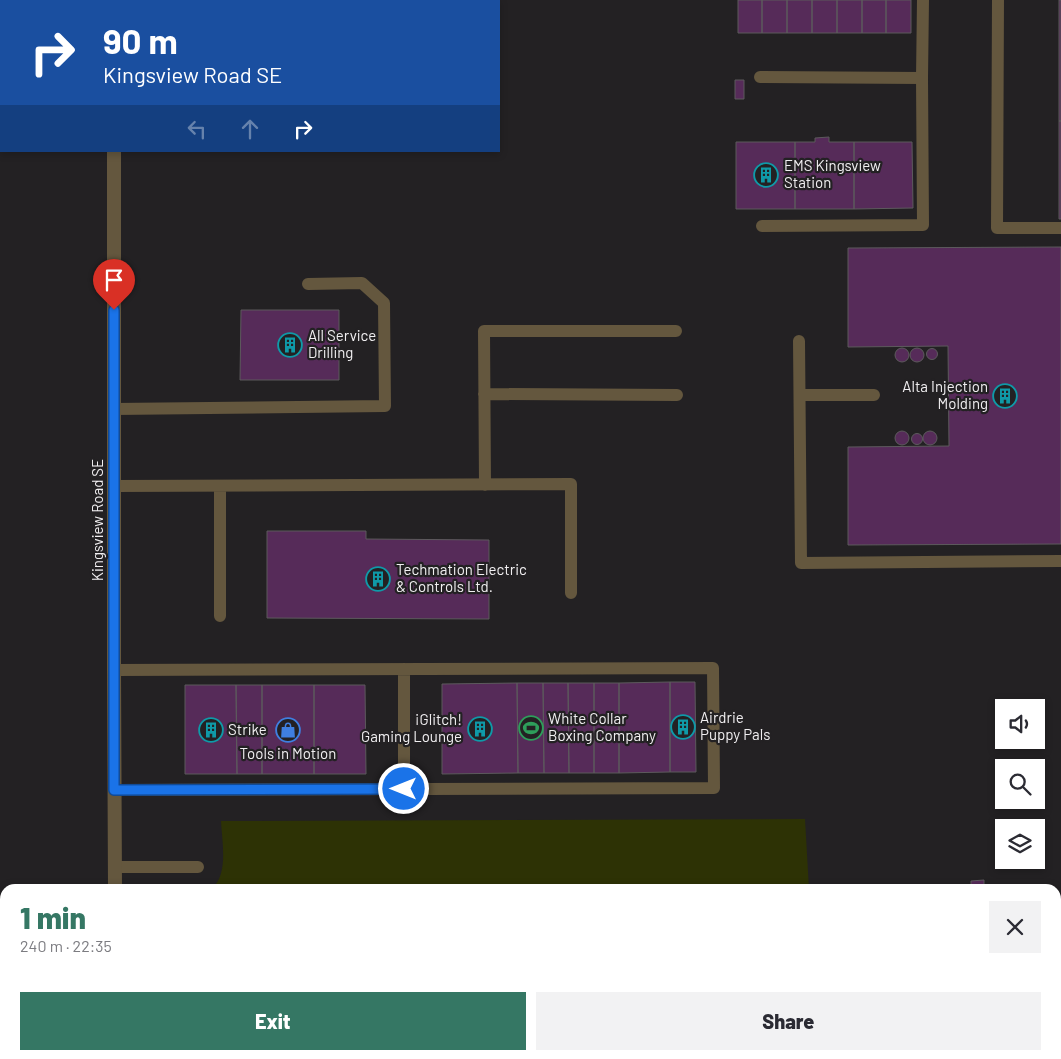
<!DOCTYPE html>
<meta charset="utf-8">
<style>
:root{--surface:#fff;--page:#f2f2f3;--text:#2b2b33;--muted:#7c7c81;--accent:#357764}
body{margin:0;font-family:Barlow,sans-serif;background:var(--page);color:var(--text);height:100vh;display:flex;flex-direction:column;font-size:19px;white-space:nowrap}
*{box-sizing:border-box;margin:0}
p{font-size:16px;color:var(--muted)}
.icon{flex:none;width:28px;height:28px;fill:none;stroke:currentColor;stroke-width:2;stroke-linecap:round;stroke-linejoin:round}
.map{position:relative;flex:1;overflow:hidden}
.drawer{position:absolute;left:0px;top:884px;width:1061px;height:176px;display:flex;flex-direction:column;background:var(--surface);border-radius:15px 15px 0 0;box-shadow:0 2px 8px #0003}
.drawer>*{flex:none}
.guide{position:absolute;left:0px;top:0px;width:500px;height:152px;box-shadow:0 2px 8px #0003;background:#1a4fa0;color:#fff;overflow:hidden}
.fabs{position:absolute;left:995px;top:699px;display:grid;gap:10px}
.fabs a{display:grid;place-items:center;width:50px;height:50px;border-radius:0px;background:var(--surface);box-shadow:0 2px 8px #0003;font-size:25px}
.pin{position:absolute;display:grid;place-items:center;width:42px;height:42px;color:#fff;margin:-51px -21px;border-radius:50% 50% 50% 0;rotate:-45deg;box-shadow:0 0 5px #0007}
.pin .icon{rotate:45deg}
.me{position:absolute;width:55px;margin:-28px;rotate:270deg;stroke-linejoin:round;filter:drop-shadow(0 0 4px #0008)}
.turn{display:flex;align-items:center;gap:18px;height:105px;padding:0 20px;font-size:22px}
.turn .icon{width:65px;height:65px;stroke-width:2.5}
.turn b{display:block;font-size:35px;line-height:42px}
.lanes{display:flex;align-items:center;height:48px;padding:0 20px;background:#0003;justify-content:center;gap:25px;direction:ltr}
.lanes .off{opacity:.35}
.round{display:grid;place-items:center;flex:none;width:52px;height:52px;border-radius:0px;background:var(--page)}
.headline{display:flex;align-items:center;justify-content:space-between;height:85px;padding:0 20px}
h1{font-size:30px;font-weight:800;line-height:38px;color:var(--accent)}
.cta{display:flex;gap:10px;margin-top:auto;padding:10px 20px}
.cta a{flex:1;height:58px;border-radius:0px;background:var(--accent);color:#fff;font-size:20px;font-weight:800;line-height:58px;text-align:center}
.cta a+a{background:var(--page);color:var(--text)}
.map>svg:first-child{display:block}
.green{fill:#2d3205}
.water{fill:#3f6093}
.building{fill:#562b59;stroke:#5d5a5d}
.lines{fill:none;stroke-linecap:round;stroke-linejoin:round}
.service{stroke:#64573e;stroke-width:12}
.minor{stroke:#64573e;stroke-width:14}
.route-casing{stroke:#114b97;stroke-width:12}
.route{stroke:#1a73e8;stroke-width:9}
.labels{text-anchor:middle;stroke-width:4.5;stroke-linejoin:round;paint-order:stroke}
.poi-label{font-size:15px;fill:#f1eff1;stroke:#232123;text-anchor:start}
.street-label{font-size:15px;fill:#f1eff1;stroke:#232123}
</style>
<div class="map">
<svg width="1061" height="1059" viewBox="0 0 1061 1059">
<rect width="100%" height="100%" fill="#232123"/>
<path class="green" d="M805,819l4,70h-598c18,-14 11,-47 10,-68z
M174,1055h644l1,4h-645z"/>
<path class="water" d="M233,1055h439v4h-437z"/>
<path class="building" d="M738,0h24v33h-24z
M762,0h25v33h-25z
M787,0h25v33h-25z
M812,0h25v33h-25z
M837,0h25v33h-25z
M862,0h24v33h-24z
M886,0h25v33h-25z
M1059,0h2v121h-2z
M735,80h9v19h-9z
M1059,121h2v98h-2z
M829,137v5h25v67h-59v-67h20v-4z
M736,142h59v67h-59z
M854,142h58l1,66 -59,1z
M1061,247v297l-213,1v-98l101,-1 -1,-100 -100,1v-99z
M241,310h98v70h-99z
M910 355a7 7 0 1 1 14 0a7 7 0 1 1-14 0Z
M895 355a7 7 0 1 1 14 0a7 7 0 1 1-14 0Z
M926.5 354a5.5 5.5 0 1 1 11 0a5.5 5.5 0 1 1-11 0Z
M923 438a7 7 0 1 1 14 0a7 7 0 1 1-14 0Z
M895 438a7 7 0 1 1 14 0a7 7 0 1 1-14 0Z
M911.5 439a5.5 5.5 0 1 1 11 0a5.5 5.5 0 1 1-11 0Z
M267,531h99v8l123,1v79l-222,-1z
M670,682v90l-51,1v-90z
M670,682h25l1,90h-26z
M517,683l1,90 -76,1v-90z
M517,683h26l1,90h-26z
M543,683h25l1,90h-25z
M568,683h26v90h-25z
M594,683h25v90h-25z
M185,685h51l1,89h-52z
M236,685h26v89h-25z
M262,685h52v89h-52z
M314,685h51l1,89h-52z
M984,880v9h-13v-8z
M1056,923h5v92h-1l-1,-63h-3z"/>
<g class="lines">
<path class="service" d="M998,0l-1,228h64
M760,77l162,1 1,-78
M762,226l161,-1 -1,-147
M799,341l2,222 260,-2
M484,394l193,1
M800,395h74
M114,409l271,-3 -1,-103 -22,-20 -54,1
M485,485l-1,-154h192
M114,486l457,-2v109
M220,486v130
M404,669v120
M114,670l599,-2 1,120 -600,2
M115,867h83
M1056,912h5
M1056,1040h5"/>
<path class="minor" d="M115,1v-1
M114,151v519l1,219
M114,1059v-4"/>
</g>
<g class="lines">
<g class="route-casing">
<path id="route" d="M114,310v480l290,-1"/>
</g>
<use href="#route" class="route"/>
</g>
<defs>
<g id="building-ring" transform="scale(1.25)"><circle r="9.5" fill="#232123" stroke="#0f9aa8" stroke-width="1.5"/><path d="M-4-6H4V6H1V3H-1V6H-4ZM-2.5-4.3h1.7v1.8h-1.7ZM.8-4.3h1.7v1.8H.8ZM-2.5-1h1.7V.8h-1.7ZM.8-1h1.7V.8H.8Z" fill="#0f9aa8"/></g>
<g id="stadium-ring" transform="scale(1.25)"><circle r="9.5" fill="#232123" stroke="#2e9e5b" stroke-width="1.5"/><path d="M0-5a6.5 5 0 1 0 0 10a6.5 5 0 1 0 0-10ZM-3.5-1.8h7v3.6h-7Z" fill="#2e9e5b"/></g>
<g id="shop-ring" transform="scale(1.25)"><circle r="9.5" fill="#232123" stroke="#3f7fe0" stroke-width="1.5"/><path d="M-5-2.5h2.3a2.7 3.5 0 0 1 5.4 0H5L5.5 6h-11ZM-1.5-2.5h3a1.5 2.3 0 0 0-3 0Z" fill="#3f7fe0"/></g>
</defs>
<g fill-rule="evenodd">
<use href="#building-ring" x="766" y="175"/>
<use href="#building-ring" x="290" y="345"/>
<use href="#building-ring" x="1005" y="396"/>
<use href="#building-ring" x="378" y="579"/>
<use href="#building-ring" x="683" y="727"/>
<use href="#stadium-ring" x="531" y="728"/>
<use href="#building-ring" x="480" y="729"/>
<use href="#building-ring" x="211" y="730"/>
<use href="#shop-ring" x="288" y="730"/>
</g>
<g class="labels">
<g class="poi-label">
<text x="784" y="171">EMS Kingsview<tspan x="784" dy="17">Station</tspan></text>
<text x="308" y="341">All Service<tspan x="308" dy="17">Drilling</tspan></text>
<text x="988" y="392" text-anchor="end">Alta Injection<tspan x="988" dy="17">Molding</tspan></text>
<text x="396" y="575">Techmation Electric<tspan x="396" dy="17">&amp; Controls Ltd.</tspan></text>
<text x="700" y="723">Airdrie<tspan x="700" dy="17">Puppy Pals</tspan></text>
<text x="548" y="724">White Collar<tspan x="548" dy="17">Boxing Company</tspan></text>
<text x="462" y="725" text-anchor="end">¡Glitch!<tspan x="462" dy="17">Gaming Lounge</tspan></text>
<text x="228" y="735">Strike</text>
<text x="288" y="759" text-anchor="middle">Tools in Motion</text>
</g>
<g class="street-label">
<text transform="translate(98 520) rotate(-90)" y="5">Kingsview Road SE</text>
</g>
</g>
</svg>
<div class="fabs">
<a><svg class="icon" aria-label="sound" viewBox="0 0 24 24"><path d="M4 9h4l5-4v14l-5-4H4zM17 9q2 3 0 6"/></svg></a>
<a><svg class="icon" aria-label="search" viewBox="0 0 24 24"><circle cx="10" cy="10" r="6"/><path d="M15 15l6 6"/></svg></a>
<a><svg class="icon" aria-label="layers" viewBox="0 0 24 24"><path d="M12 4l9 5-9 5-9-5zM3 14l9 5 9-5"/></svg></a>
</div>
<div class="pin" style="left:114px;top:310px;background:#d93025"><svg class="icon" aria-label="arrive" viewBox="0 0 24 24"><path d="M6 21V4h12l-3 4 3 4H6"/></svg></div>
<svg class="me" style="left:404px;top:789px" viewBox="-20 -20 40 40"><circle r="17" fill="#1a73e8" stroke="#fff" stroke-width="3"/><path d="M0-11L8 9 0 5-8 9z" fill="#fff"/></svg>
<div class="guide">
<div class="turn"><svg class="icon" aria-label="right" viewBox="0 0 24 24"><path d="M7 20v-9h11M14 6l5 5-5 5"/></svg><div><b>90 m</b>Kingsview Road SE</div></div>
<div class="lanes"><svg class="icon off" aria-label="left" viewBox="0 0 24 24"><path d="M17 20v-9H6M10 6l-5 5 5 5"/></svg><svg class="icon off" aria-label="ahead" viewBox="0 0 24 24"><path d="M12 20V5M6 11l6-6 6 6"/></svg><svg class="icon" aria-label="right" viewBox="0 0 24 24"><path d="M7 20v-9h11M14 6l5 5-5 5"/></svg></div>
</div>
<section class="drawer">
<div class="headline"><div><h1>1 min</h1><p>240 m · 22:35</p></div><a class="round"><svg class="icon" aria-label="close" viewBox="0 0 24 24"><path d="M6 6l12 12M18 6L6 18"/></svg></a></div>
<div class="cta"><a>Exit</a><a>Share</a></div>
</section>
</div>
